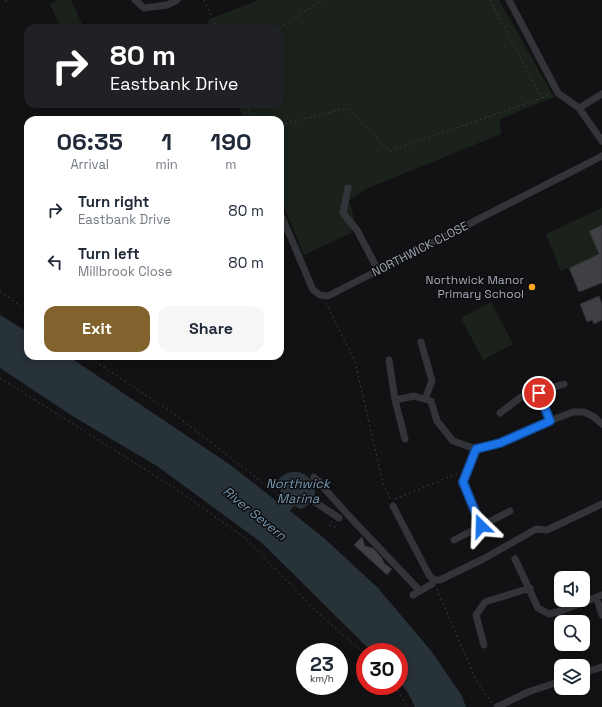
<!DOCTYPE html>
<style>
:root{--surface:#fff;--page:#f6f6f7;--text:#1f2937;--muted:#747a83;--accent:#82632e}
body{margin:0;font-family:"Space Grotesk",sans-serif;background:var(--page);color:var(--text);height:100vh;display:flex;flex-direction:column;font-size:15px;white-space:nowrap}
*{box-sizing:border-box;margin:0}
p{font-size:13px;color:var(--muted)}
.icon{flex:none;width:22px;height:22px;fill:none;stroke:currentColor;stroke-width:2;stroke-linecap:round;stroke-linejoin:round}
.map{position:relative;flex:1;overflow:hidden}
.drawer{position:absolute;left:24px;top:116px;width:260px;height:244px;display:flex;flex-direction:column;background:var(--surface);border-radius:12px;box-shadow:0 2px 10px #0003}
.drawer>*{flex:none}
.hud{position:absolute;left:24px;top:24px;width:260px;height:84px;border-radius:12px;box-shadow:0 2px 10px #0003;background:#202124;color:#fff;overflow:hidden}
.controls{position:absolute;left:554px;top:571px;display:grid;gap:8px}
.controls a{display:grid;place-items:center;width:36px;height:36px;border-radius:8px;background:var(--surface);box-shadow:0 2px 10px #0003;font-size:20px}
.speed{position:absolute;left:296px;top:643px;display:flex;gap:8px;font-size:20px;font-weight:700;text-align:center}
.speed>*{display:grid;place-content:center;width:52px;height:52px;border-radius:50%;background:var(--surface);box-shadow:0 2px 10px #0003;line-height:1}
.speed small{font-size:10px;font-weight:400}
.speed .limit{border:6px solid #d22;background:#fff;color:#111}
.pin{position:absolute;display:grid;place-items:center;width:34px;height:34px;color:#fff;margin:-17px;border:2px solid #fff;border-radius:50%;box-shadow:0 1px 4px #0007}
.me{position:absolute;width:44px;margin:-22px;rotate:338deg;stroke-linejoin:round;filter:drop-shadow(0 0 3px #0008)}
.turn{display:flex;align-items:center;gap:14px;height:84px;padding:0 20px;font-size:18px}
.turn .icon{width:52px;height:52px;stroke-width:2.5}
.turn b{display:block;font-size:28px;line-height:34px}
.eta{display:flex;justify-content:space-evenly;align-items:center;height:68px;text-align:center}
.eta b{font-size:24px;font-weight:800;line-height:28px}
.primary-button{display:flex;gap:8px;margin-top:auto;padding:8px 20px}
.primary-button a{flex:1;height:46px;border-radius:12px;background:var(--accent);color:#fff;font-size:16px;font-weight:800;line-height:46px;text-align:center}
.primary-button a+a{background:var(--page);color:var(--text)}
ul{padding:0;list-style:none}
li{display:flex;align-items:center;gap:12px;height:52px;padding:0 20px}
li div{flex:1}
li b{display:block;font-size:15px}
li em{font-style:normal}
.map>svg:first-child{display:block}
.green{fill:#1a221b}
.water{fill:#283239}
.building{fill:#3e4044;stroke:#2c2c30}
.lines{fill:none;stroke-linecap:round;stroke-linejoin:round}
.path{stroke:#393b40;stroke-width:1;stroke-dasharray:2 3;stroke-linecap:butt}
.minor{stroke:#333439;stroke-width:7}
.route-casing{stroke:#114b97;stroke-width:10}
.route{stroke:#1a73e8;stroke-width:7}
.poi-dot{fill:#fca922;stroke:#0d0d0f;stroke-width:1.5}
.labels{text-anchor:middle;stroke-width:3;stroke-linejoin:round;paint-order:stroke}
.street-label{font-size:12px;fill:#a3aab6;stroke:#0d0d0f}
.poi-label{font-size:12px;fill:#a3aab6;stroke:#0d0d0f;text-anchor:end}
.water-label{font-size:13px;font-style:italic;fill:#779ab3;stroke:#0d0d0f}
</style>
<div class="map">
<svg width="602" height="707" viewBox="0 0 602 707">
<rect width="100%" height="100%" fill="#121214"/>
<path class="green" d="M58,0h13l13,28h-23l-11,-24z
M259,0h240l55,97 -54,22 1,15 -133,54 -19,12 8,30 -53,25 -24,-58v-77h-36l-6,-16h42v-76h-71l-2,-8z
M602,208v17l-13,6 13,28 -3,6 -4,-9 -34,15 -15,-37z
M491,302l22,42 -30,16 -22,-42z"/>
<path class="water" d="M0,315l28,17v24h40l161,108 50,39 5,-5 -8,-16c25,-30 58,14 25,27l-7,-3 -4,5 34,27 54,50 54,64 30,44 4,11h-51l-7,-14 -9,-12v-29h-27l-110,-109 -105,-77 -83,-49 -74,-49z"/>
<path class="building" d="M602,225v58l-23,9 -10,-24 30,-14 -10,-23z
M599,296l3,8v16l-8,4 -2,-4 -5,2 -7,-18z
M362,537l3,9 8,2 9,10 2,5 8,6 -5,6 -33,-30z"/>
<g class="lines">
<path class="path" d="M6,0v2
M204,0l13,28
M279,28l43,-28
M542,98l8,-4
M247,104l5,16
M280,125l67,-17 43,43 152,-53 -52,-98
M0,291l28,21
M326,303l29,59 28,121 8,17
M87,356l90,60 105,82
M0,378l173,109 71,50 75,77 46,40
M395,499l64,-26
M331,521l2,4
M329,525l9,3
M437,589l38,89 17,25
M395,686l12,21"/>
<path class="minor" d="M135,0l9,8 23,-3 10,-5
M509,0l49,93 21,15 23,33
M579,108l23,-14
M348,188l-5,24 3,5 11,13 21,40
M280,212l33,78 7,5 8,1 274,-140
M421,342l11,39 -7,18
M389,360l6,40 10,39
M539,393l11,28
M395,400l19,-4 17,5 6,20 16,20 23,8 24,-6 39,-18 34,-13h11l10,5 8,7
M500,413l21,-16 43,-13
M476,449l-13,33 18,44
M314,477l35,39 71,75
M307,482l6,2 6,-3
M312,500l27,18
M393,506l36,69 5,5h6l45,-22 51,-29 11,1 55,-26
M454,540l56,-29
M515,559l23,49 11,6 12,-3 41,-16
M413,595l19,-11 2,-4
M596,597l6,18
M484,645l-8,-30 9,-13 45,-14
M583,673l19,-6
M497,707l31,-15 33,-11"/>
</g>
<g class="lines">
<g class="route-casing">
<path id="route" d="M481,526l-18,-44 13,-33 24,-6 50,-22 -11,-28"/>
</g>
<use href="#route" class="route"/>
</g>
<circle class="poi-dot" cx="532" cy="287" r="4"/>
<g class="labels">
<g class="street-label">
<text transform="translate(420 249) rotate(-27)" y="4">NORTHWICK CLOSE</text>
</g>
<g class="poi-label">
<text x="524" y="284">Northwick Manor<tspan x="524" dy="14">Primary School</tspan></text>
</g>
<g class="water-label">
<text x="298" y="488">Northwick<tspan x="298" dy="15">Marina</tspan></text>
<text transform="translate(255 513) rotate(39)" y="5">River Severn</text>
</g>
</g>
</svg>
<div class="controls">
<a><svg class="icon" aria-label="sound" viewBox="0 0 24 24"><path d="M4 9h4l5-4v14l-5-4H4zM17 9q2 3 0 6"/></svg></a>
<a><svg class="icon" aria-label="search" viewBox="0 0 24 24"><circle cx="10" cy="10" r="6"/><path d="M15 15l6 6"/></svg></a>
<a><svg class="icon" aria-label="layers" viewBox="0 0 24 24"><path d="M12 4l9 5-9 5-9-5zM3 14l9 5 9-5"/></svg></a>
</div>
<div class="speed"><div>23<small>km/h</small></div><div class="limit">30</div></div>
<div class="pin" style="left:539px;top:393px;background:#d93025"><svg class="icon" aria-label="arrive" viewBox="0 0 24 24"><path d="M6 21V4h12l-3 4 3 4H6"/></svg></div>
<svg class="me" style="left:481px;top:526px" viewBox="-20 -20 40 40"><path d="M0-17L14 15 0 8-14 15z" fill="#1a73e8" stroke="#fff" stroke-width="4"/></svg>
<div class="hud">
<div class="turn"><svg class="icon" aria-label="right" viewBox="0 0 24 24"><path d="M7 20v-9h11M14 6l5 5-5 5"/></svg><div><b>80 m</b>Eastbank Drive</div></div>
</div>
<section class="drawer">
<div class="eta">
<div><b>06:35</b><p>Arrival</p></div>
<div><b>1</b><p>min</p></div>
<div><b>190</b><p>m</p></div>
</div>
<ul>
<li><svg class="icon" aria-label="right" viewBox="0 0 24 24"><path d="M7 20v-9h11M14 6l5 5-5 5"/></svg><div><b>Turn right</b><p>Eastbank Drive</p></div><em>80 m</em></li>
<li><svg class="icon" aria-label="left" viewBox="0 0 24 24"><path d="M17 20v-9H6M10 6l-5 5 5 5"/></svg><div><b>Turn left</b><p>Millbrook Close</p></div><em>80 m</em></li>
</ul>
<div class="primary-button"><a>Exit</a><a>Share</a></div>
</section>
</div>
